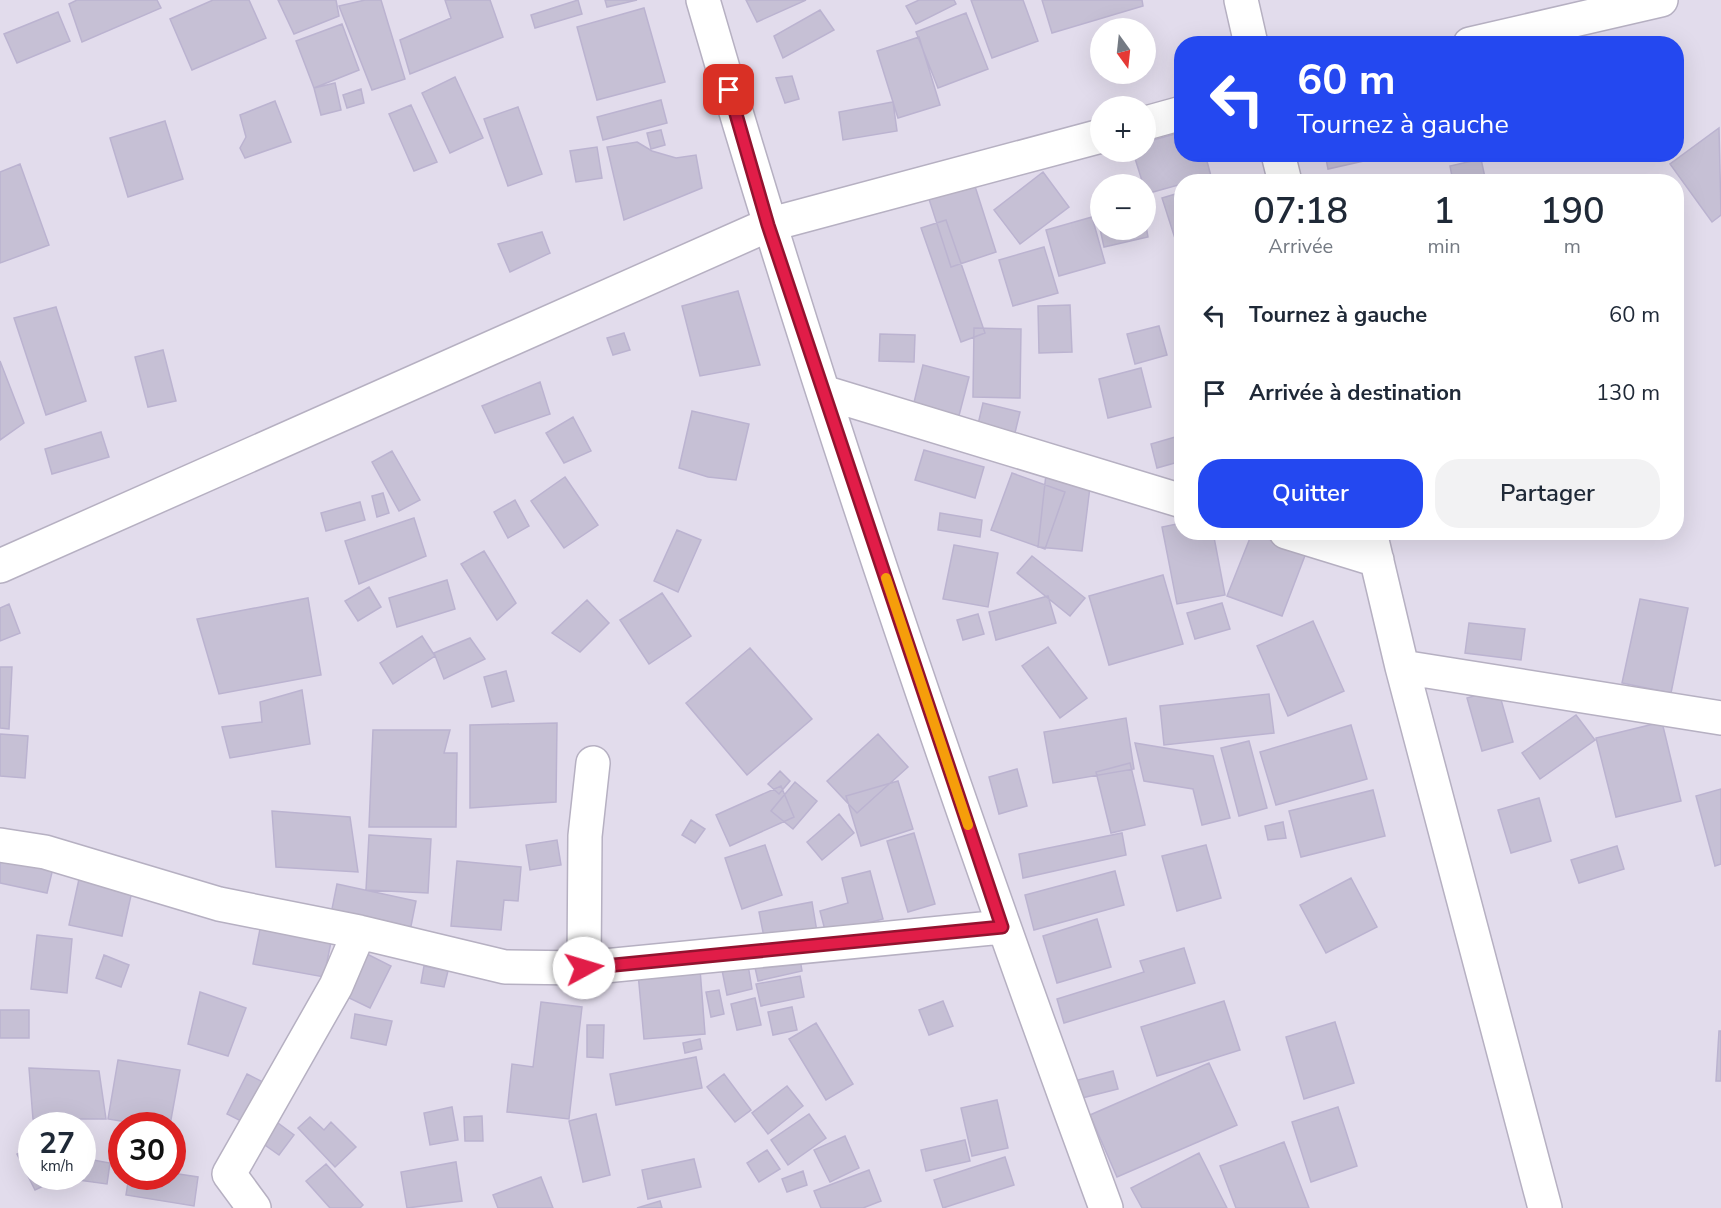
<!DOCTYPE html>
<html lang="fr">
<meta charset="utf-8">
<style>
:root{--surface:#fff;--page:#f2f2f3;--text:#1f2937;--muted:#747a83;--accent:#2448f0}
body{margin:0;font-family:"Nunito Sans",sans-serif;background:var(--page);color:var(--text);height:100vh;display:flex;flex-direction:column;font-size:22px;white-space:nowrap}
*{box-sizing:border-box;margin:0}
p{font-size:20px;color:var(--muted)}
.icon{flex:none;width:33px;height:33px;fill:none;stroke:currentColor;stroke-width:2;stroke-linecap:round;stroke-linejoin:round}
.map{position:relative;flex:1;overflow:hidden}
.details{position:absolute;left:1174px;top:174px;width:510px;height:366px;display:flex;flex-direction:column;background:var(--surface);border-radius:24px;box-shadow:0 6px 24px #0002}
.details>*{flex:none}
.top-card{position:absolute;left:1174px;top:36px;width:510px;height:126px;border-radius:24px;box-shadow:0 6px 24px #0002;background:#2448f0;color:#fff;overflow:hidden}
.needle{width:39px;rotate:165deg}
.buttons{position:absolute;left:1090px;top:18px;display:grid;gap:12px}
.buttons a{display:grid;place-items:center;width:66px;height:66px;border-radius:50%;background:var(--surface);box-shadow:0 6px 24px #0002;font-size:30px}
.speed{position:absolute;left:18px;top:1112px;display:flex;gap:12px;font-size:30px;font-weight:700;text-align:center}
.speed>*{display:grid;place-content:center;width:78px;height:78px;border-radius:50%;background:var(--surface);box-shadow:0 6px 24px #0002;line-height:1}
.speed small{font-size:15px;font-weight:400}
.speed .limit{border:9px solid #d22;background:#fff;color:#111}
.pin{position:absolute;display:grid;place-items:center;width:51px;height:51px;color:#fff;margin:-26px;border-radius:12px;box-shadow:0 3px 9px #0006}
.me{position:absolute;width:66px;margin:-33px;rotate:84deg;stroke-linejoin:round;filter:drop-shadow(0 0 4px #0008)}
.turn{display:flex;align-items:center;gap:21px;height:126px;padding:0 24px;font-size:27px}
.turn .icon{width:78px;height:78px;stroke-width:2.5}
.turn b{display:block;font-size:42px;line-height:51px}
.eta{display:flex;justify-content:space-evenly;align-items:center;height:102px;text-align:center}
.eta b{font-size:36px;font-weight:600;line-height:42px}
.button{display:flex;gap:12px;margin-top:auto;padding:12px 24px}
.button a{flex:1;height:69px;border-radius:24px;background:var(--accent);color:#fff;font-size:24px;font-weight:600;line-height:69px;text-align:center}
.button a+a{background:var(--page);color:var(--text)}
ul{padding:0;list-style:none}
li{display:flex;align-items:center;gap:18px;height:78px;padding:0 24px}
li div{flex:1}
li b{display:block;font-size:22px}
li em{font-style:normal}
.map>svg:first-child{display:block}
.residential{fill:#e2dcec;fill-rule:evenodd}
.building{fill:#c6c0d5;stroke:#bbb3d0;stroke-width:1.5}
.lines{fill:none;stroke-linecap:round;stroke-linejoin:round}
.minor-casing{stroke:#b6b0c2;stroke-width:36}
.minor{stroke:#fff;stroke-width:33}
.route-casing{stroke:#92132f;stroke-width:15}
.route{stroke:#e11d48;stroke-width:10}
.slow{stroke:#f59e0b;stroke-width:10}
</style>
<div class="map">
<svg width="1721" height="1208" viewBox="0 0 1721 1208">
<rect width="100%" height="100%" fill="#eeeaf4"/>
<path class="residential" d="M0,0h1721v1208h-1721zM1101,28h45v46h-45zM1182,44h495v110h-495zM1101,106h45v46h-45zM1182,182h495v350h-495zM1101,184h45v46h-45zM32,1125h50v51h-50zM122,1125h50v51h-50z"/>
<path class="building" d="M77,0h80l4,8 -79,34 -13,-38z
M213,0h36l17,38 -74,32 -22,-51z
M278,0h58l3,16 -45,18z
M365,0h16l24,79 -33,11 -33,-84z
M445,0h45l13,37 -93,37 -10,-34 51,-22z
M578,0l4,14 -47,14 -4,-13z
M605,0h32l-30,7z
M746,0h60l-49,22z
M919,0h35l2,4 -40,20 -10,-18z
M971,0h52l15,41 -46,17z
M1042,0h100l1,6 -91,27z
M644,8l21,74 -68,18 -20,-73z
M820,10l14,20 -51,28 -9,-22z
M58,12l12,29 -53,22 -13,-29z
M966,13l22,56 -50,19 -22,-56z
M342,24l17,46 -45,18 -18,-47z
M919,37l21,68 -42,13 -21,-67z
M792,76l7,23 -14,4 -9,-25z
M455,77l28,61 -33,15 -28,-60z
M335,83l6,27 -20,5 -7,-27z
M361,89l3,14 -17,5 -4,-13z
M661,100l6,23 -64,17 -6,-23z
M275,101l16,41 -46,16 -5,-10 6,-11 -6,-22z
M893,102l4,29 -54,9 -4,-28z
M411,105l26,57 -23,9 -25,-57z
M518,107l24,67 -34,12 -24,-67z
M165,121l18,58 -55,18 -18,-59z
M1719,128l2,87 -9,7 -42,-58z
M661,130l4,15 -14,4 -4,-16z
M1182,132v22h23l6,22 -29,6v2l-36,10v-10h-3l-10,-32h13v-10z
M637,142l15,9 24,7 20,-3 6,33 -78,32 -17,-73z
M597,147l5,31 -26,4 -6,-31z
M1325,154h70l-67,15z
M1481,159l5,23h-33l-3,-16z
M20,164l29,81 -49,18v-91z
M1043,172l26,35 -49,37 -26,-34z
M973,180l23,72 -45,15 -23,-71z
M1182,192v61l-2,1 -18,-56z
M1101,210v20h45v-4l2,11 -44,10 -8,-36z
M1092,217l13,46 -46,13 -13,-46z
M946,220l39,113 -24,9 -40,-114z
M542,232l8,21 -40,19 -12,-28z
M1044,247l14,46 -45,13 -14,-46z
M738,291l22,74 -60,11 -18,-70z
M1070,305l2,47 -33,1 -1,-47z
M56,307l30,94 -40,14 -32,-97z
M1159,326l8,29 -32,9 -8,-30z
M974,328l47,1 -1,69 -47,-1z
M624,333l6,17 -17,5 -6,-17z
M880,334l35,1 -1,27 -35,-1z
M163,350l13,51 -28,6 -13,-50z
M0,361l24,62 -24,17z
M923,365l46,12 -13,50 -45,-12z
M1141,368l10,39 -43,11 -9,-39z
M540,382l10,32 -55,19 -13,-27z
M1182,401v29h-1l-6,-28z
M983,403l37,9 -7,29 -37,-8z
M692,411l57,13 -13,56 -28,-3 -29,-9z
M573,417l18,34 -27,12 -18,-30z
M101,432l8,25 -57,17 -7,-25z
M1182,435v26l-25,7 -6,-24z
M924,450l60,17 -9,31 -60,-18z
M392,451l28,49 -21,11 -27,-49z
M1012,473l53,19 -20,57 -54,-19z
M1046,474l45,5 -9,72 -44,-4z
M565,477l33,48 -34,23 -33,-47z
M383,493l6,20 -12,4 -5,-21z
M515,500l14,26 -21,12 -14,-26z
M360,502l5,18 -39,11 -5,-18z
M940,513l42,7 -2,17 -42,-7z
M414,518l12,38 -67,28 -14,-43z
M1182,523v9h31l12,63 -48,9 -15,-77z
M677,530l24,10 -23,52 -24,-11z
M1252,533l54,20 -24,63 -55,-20z
M954,545l44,8 -10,54 -45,-8z
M484,551l32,52 -19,17 -36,-56z
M1032,556l53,42 -15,18 -53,-43z
M1163,575l20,69 -74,21 -20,-69z
M447,580l8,29 -58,18 -8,-29z
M369,587l12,20 -23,14 -13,-20z
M662,593l29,43 -42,28 -29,-44z
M1048,596l8,27 -60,17 -7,-28z
M308,598l13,77 -102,19 -22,-75z
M1640,599l48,9 -17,85 -49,-10z
M587,600l22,23 -29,29 -28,-19z
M1222,603l8,26 -35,10 -8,-26z
M9,604l11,29 -20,8v-33z
M978,614l6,20 -21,6 -6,-20z
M1313,621l31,70 -56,25 -31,-70z
M1469,623l56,6 -4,31 -56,-7z
M422,636l13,20 -42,28 -13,-21z
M470,638l15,21 -41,20 -10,-26z
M1048,647l39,51 -27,20 -38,-52z
M750,648l62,71 -65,56 -61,-72z
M0,667h12l-3,62 -9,-1z
M506,671l8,30 -22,6 -8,-30z
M1498,689l15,53 -31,9 -15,-53z
M302,690l8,54 -80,14 -8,-31 40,-5 -2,-20z
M1269,694l5,39 -110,12 -4,-39z
M1576,715l19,25 -55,39 -18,-26z
M1126,718l8,51 -81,14 -9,-51z
M1662,722l19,79 -65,16 -20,-79z
M557,723l-1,79 -86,6v-83z
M1351,725l16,54 -91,26 -16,-53z
M373,730h77l-6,23h13l-1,74h-87z
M0,734l28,2 -3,42 -25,-2z
M878,734l30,33 -51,46 -30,-32z
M1249,741l18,67 -28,8 -18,-68z
M1135,743l78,13 17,62 -28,7 -9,-36 -49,-8z
M1130,763l15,62 -34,8 -15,-61z
M1017,769l10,37 -28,8 -10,-37z
M780,771l10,10 -11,13 -11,-10z
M898,781l15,48 -52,17 -15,-50z
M795,782l22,19 -24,28 -22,-18z
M781,786l13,31 -64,29 -14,-31z
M1721,789v75l-6,2 -19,-70z
M1373,790l12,46 -84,21 -12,-46z
M1539,798l12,43 -40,12 -13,-43z
M272,811l78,6 8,55 -82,-5z
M839,814l15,19 -32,27 -15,-18z
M691,820l14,9 -10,14 -13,-8z
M1283,822l3,16 -18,2 -3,-14z
M914,833l21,71 -27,8 -21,-71z
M1122,833l4,22 -103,23 -4,-24z
M369,835l62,4 -3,54 -62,-3z
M557,840l4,25 -31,5 -4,-25z
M765,845l17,50 -40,14 -17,-51z
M1206,845l15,53 -44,13 -15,-55z
M1617,846l7,23 -45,14 -8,-23z
M0,860h55l-8,33 -47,-10z
M457,861l64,6 -3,34 -14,-1 -3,30 -50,-4z
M81,870l53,12 -12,54 -53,-11z
M870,871l13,48 -57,15 -6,-23 28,-8 -6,-25z
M1115,871l9,34 -90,25 -9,-35z
M1351,878l26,49 -51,26 -26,-48z
M337,884l79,17 -6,30 -79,-17z
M812,902l5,30 -52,10 -6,-30z
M262,919l71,13 -9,45 -71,-13z
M1097,919l14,48 -54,16 -14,-47z
M37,935l35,4 -5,54 -36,-4z
M1184,948l11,35 -131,40 -7,-24 87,-27 -4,-11z
M799,953l3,18 -44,10 -4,-18z
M367,954l24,12 -21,42 -25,-12z
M104,955l25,10 -8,22 -25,-9z
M748,965l4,24 -25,6 -5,-25z
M424,966l24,5 -4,16 -23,-4z
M700,969l5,65 -61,5 -6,-66z
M800,976l4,21 -43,9 -5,-22z
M719,990l5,24 -13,3 -5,-25z
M200,992l46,16 -18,48 -40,-12z
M755,998l6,27 -24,5 -6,-26z
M943,1001l10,25 -24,9 -10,-25z
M1224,1001l16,49 -83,26 -16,-49z
M541,1002l41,5 -13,112 -62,-7 5,-48 21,3z
M792,1007l5,23 -24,5 -5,-23z
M0,1010h29v28h-29z
M355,1014l37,7 -6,24 -35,-7z
M1335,1022l19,61 -50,16 -18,-62z
M816,1023l37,61 -27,16 -37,-61z
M587,1025h17l-1,33 -16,-1z
M1719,1031h2v50h-5z
M700,1039l2,10 -17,4 -2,-10z
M696,1057l6,31 -86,17 -6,-31z
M118,1060l62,10 -10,55h-25l-37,-6z
M1209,1063l28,62 -120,52 -27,-62z
M29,1068l70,3 7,48h-73z
M1113,1071l5,18 -36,9 -4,-18z
M247,1074l20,10 -20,40 -20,-10z
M724,1074l27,36 -16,12 -28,-35z
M787,1086l16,20 -35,28 -16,-21z
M997,1100l11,48 -36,8 -11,-48z
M452,1107l6,33 -28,5 -6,-32z
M1338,1107l19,59 -46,16 -19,-60z
M596,1114l14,61 -27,7 -14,-61z
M809,1114l17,24 -38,27 -17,-25z
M482,1116l1,25h-18l-1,-24z
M270,1117l24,18 -15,20 -24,-17z
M310,1117l14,13 7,-8 25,25 -21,20 -37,-39z
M845,1136l14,32 -29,14 -16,-32z
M965,1140l5,21 -44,10 -5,-21z
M1284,1142l25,66h-73l-16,-42z
M32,1147v29h32l-29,14 -18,-36z
M767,1150l13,19 -21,13 -12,-19z
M1199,1153l28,55h-85l-11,-20z
M1005,1157l9,28 -71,23 -9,-28z
M82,1158l28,5 -3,21 -37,-5 1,-3h11z
M694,1159l7,28 -53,12 -6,-29z
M456,1162l6,39 -55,7 -6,-36z
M326,1164l37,41 -3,3h-30l-24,-27z
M869,1170l12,31 -18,7h-42l-7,-17z
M803,1171l4,14 -20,7 -5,-13z
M172,1173l26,4 -4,29 -68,-11 3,-19h43z
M541,1177l12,31h-55l-5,-13z
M660,1201l2,7h-25z"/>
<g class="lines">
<g class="minor-casing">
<path id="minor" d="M703,0c118,408 256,810 403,1208
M1241,0l10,44
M1470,44l191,-44
M1146,123l36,-10
M1278,154l7,28
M823,392l359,109
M1286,532l91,28
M1370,532l32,135 143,541
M0,566l768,-341 333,-89
M1402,667l319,51
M0,845l45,7 174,52 140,28 146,35 79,1 418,-41
M584,968l1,-132 8,-73
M254,1208l-25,-34 107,-188 23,-54"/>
</g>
<use href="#minor" class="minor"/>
</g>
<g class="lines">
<g class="route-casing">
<path id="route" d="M584,968l418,-41 -234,-702 -39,-135"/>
</g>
<use href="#route" class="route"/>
<path class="slow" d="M886,578l82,247"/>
</g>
</svg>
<div class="buttons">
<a><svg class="needle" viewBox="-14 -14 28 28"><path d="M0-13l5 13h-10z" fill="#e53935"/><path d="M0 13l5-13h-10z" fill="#747a83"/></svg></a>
<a>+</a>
<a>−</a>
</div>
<div class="speed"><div>27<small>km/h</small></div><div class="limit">30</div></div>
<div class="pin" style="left:729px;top:90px;background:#d93025"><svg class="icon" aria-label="arrive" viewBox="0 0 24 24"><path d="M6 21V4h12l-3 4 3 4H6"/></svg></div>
<svg class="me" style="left:584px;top:968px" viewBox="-20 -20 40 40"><circle r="19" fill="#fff"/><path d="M0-13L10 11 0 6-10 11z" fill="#e11d48"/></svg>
<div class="top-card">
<div class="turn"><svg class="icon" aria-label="left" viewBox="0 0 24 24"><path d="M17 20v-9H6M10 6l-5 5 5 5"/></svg><div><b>60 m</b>Tournez à gauche</div></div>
</div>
<section class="details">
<div class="eta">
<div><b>07:18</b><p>Arrivée</p></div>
<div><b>1</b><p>min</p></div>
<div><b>190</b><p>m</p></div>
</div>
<ul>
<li><svg class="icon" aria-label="left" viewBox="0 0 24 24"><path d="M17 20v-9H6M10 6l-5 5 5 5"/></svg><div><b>Tournez à gauche</b></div><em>60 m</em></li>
<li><svg class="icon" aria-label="arrive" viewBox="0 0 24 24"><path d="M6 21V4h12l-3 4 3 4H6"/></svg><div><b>Arrivée à destination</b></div><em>130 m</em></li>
</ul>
<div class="button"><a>Quitter</a><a>Partager</a></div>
</section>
</div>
